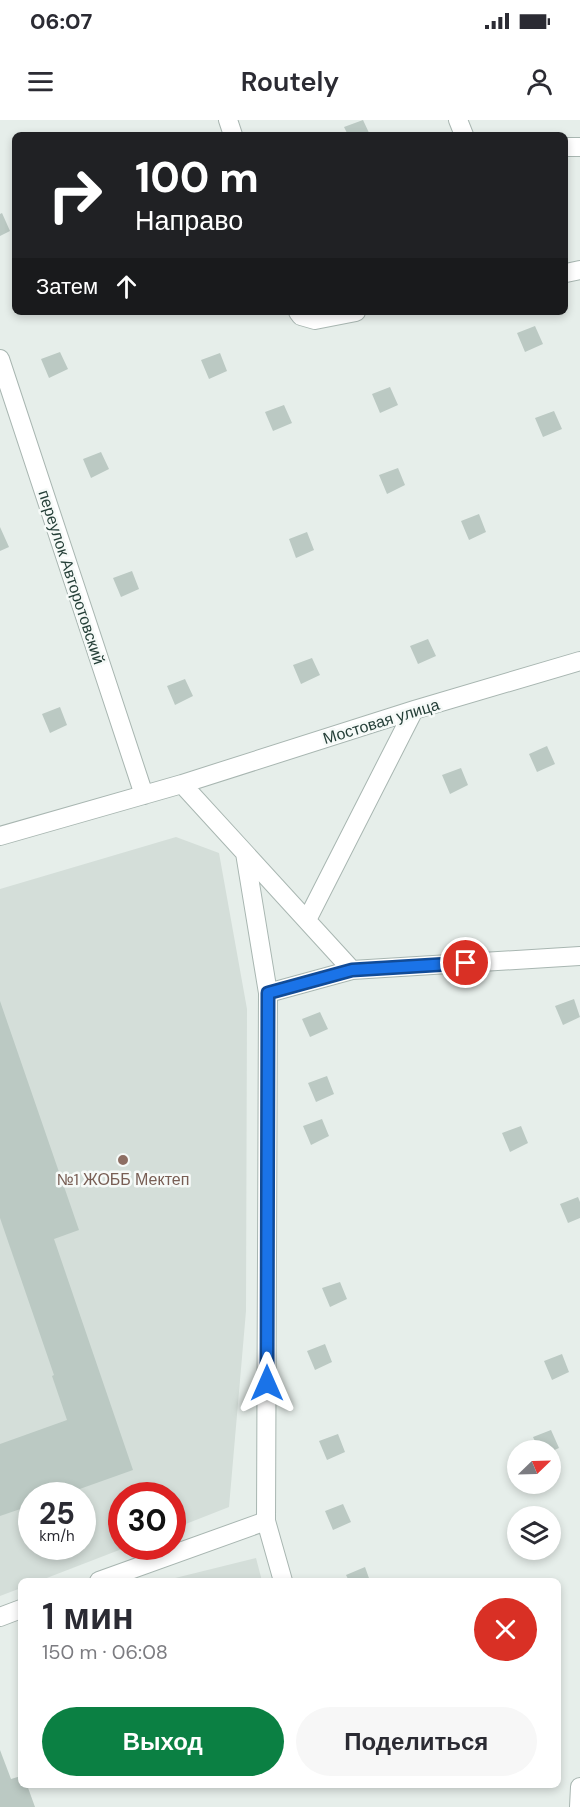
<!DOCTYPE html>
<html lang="ru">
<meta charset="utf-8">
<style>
:root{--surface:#fff;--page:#f7f7f7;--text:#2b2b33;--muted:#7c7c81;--accent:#0b8043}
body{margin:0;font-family:"DM Sans",sans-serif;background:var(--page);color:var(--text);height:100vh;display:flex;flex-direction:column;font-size:22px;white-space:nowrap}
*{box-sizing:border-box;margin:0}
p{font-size:20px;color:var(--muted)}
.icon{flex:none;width:33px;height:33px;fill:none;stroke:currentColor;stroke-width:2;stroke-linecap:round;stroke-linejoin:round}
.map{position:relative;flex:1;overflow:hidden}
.panel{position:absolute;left:18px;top:1458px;width:543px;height:210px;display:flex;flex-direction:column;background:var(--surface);border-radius:9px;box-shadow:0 3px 9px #0003}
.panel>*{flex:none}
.guide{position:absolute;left:12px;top:12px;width:556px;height:183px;border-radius:9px;box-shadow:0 3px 9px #0003;background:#202124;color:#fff;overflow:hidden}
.needle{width:39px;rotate:67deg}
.controls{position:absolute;left:507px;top:1320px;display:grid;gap:12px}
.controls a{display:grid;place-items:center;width:54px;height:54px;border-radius:50%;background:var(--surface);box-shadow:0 3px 9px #0003;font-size:30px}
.speed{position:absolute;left:18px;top:1362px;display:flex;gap:12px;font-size:30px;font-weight:700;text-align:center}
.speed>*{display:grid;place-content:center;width:78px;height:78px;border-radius:50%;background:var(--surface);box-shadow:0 3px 9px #0003;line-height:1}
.speed small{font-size:15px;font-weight:400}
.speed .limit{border:9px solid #d22;background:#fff;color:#111}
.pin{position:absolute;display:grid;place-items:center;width:51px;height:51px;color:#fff;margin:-26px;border:3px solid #fff;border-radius:50%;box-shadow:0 2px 6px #0007}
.me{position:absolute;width:66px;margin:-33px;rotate:0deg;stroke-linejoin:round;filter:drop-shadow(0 0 4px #0008)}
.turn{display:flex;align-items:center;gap:21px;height:126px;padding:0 24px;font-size:27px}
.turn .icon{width:78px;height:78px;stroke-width:2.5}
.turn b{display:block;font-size:42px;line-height:51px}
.then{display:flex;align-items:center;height:57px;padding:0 24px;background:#0003;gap:12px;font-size:22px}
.round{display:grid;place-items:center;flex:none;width:63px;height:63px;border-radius:32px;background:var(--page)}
.head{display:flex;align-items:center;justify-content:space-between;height:102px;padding:0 24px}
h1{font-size:36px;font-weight:600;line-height:45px}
.button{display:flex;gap:12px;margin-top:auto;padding:12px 24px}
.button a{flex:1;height:69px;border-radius:36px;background:var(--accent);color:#fff;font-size:24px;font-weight:600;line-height:69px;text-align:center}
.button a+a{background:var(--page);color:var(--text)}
.status{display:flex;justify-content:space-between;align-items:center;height:42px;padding:0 30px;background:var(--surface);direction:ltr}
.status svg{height:16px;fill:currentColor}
header{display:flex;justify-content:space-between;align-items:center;height:78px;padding:0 24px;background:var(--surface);font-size:27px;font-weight:600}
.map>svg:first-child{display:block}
.built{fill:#d4ded9;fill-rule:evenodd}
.building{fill:#bbc9c3}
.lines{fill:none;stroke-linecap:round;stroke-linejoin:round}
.street-casing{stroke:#a8b6b1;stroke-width:20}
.street{stroke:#fff;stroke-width:18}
.route-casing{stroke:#114b97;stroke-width:15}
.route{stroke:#1a73e8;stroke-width:10}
.education-dot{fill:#8d6e63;stroke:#f6faf8;stroke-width:2}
.labels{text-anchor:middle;stroke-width:5;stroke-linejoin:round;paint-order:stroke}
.street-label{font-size:16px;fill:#253f38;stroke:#f6faf8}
.education-label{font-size:16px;fill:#785e54;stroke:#f6faf8}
</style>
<div class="status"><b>06:07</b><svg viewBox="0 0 49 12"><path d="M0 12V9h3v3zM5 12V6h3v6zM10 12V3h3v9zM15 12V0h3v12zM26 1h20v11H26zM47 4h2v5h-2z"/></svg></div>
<header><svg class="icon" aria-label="menu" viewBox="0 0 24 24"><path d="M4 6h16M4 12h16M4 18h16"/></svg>Routely<svg class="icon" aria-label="person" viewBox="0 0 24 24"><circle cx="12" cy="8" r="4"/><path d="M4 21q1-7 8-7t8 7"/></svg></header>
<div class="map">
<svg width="580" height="1687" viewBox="0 0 580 1687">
<rect width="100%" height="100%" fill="#e6eeea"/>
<path class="built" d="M176,717l43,16 28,156 -1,302 -17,196 -56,22 -1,-33h-50v50l5,1 -88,34h-18v7l-21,8v-707zM32,1376h50v50h-50z
M256,1438l6,23h-99z"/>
<path class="building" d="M363,0l7,15h-22l-4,-8z
M2,93l8,18 -10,5v-22z
M535,206l8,18 -18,8 -8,-19z
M60,232l8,17 -19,9 -8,-19z
M220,233l7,18 -18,8 -8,-19z
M390,267l8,18 -18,8 -8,-19z
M284,285l8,18 -19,8 -8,-19z
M554,291l8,18 -19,8 -8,-19z
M101,332l8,17 -18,9 -8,-19z
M398,348l7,17 -18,9 -8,-19z
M479,394l7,18 -17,8 -8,-19z
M0,407l9,20 -9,4z
M307,412l7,18 -18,8 -7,-19z
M132,451l7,18 -18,8 -8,-19z
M428,519l8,17 -18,8 -8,-18z
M312,538l8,17 -19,9 -8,-19z
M185,559l8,17 -18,9 -8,-19z
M60,587l7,18 -17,8 -8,-19z
M547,626l8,18 -18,8 -8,-18z
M461,648l7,17 -18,9 -8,-19z
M574,879l6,18 -17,8 -8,-19z
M0,881l79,229 -25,9 79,231 -73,26h-28v9l-32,11v-72l67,-24 -15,-44 2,-1 -54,-157z
M320,892l8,17 -18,8 -8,-18z
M327,956l7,18 -18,8 -8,-19z
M322,999l7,17 -18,9 -8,-19z
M521,1006l7,17 -18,9 -8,-19z
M578,1077l2,5v16l-12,5 -8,-19z
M340,1162l7,17 -17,8 -8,-19z
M325,1224l7,18 -17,8 -8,-19z
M562,1234l7,18 -17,8 -8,-19z
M551,1310l8,18 -9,4 -11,-2 -6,-13z
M338,1314l7,18 -18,8 -8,-19z
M343,1384l8,18 -18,8 -8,-19z
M365,1447l5,14h-21l-3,-6z
M0,1630l11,29 10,-3v9h6l8,22h-35z"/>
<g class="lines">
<g class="street-casing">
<path id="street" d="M228,0l5,15
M458,0l6,15
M566,27h14
M566,153l14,-3
M298,192l3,4 14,4 41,-8
M0,239l144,436
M182,664l232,-74 166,-49
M0,716l182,-52 170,186
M245,733l23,140 84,-23 228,-14
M307,800l107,-210
M268,873l-2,528 17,60
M99,1461l167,-60
M0,1497l21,-8
M579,1687l1,-20"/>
</g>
<use href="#street" class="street"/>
</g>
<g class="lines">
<g class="route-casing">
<path id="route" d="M267,1263l1,-390 84,-23 114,-7"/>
</g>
<use href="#route" class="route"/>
</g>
<circle class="education-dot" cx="123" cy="1040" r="6"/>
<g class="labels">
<g class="street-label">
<text transform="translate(72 457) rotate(72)" y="6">переулок Авторотовский</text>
<text transform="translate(381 601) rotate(-17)" y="6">Мостовая улица</text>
</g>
<g class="education-label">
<text x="123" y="1065">№1 ЖОББ Мектеп</text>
</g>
</g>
</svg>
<div class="controls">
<a><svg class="needle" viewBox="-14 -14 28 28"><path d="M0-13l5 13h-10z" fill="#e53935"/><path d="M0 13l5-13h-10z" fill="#7c7c81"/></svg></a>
<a><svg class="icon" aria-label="layers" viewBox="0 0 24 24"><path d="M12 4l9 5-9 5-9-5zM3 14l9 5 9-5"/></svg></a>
</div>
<div class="speed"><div>25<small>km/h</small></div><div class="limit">30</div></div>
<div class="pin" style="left:466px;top:843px;background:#d93025"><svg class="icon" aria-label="arrive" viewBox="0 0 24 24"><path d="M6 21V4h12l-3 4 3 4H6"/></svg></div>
<svg class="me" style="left:267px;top:1263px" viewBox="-20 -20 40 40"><path d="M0-17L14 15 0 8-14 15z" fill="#1a73e8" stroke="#fff" stroke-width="4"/></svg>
<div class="guide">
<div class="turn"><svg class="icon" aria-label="right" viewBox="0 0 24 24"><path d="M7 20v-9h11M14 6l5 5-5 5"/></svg><div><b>100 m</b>Направо</div></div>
<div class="then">Затем<svg class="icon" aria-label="ahead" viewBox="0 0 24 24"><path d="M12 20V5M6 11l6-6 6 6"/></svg></div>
</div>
<section class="panel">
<div class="head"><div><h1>1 мин</h1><p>150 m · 06:08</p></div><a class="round" style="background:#d93025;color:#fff"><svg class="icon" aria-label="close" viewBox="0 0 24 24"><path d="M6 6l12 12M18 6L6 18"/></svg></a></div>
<div class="button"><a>Выход</a><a>Поделиться</a></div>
</section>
</div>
